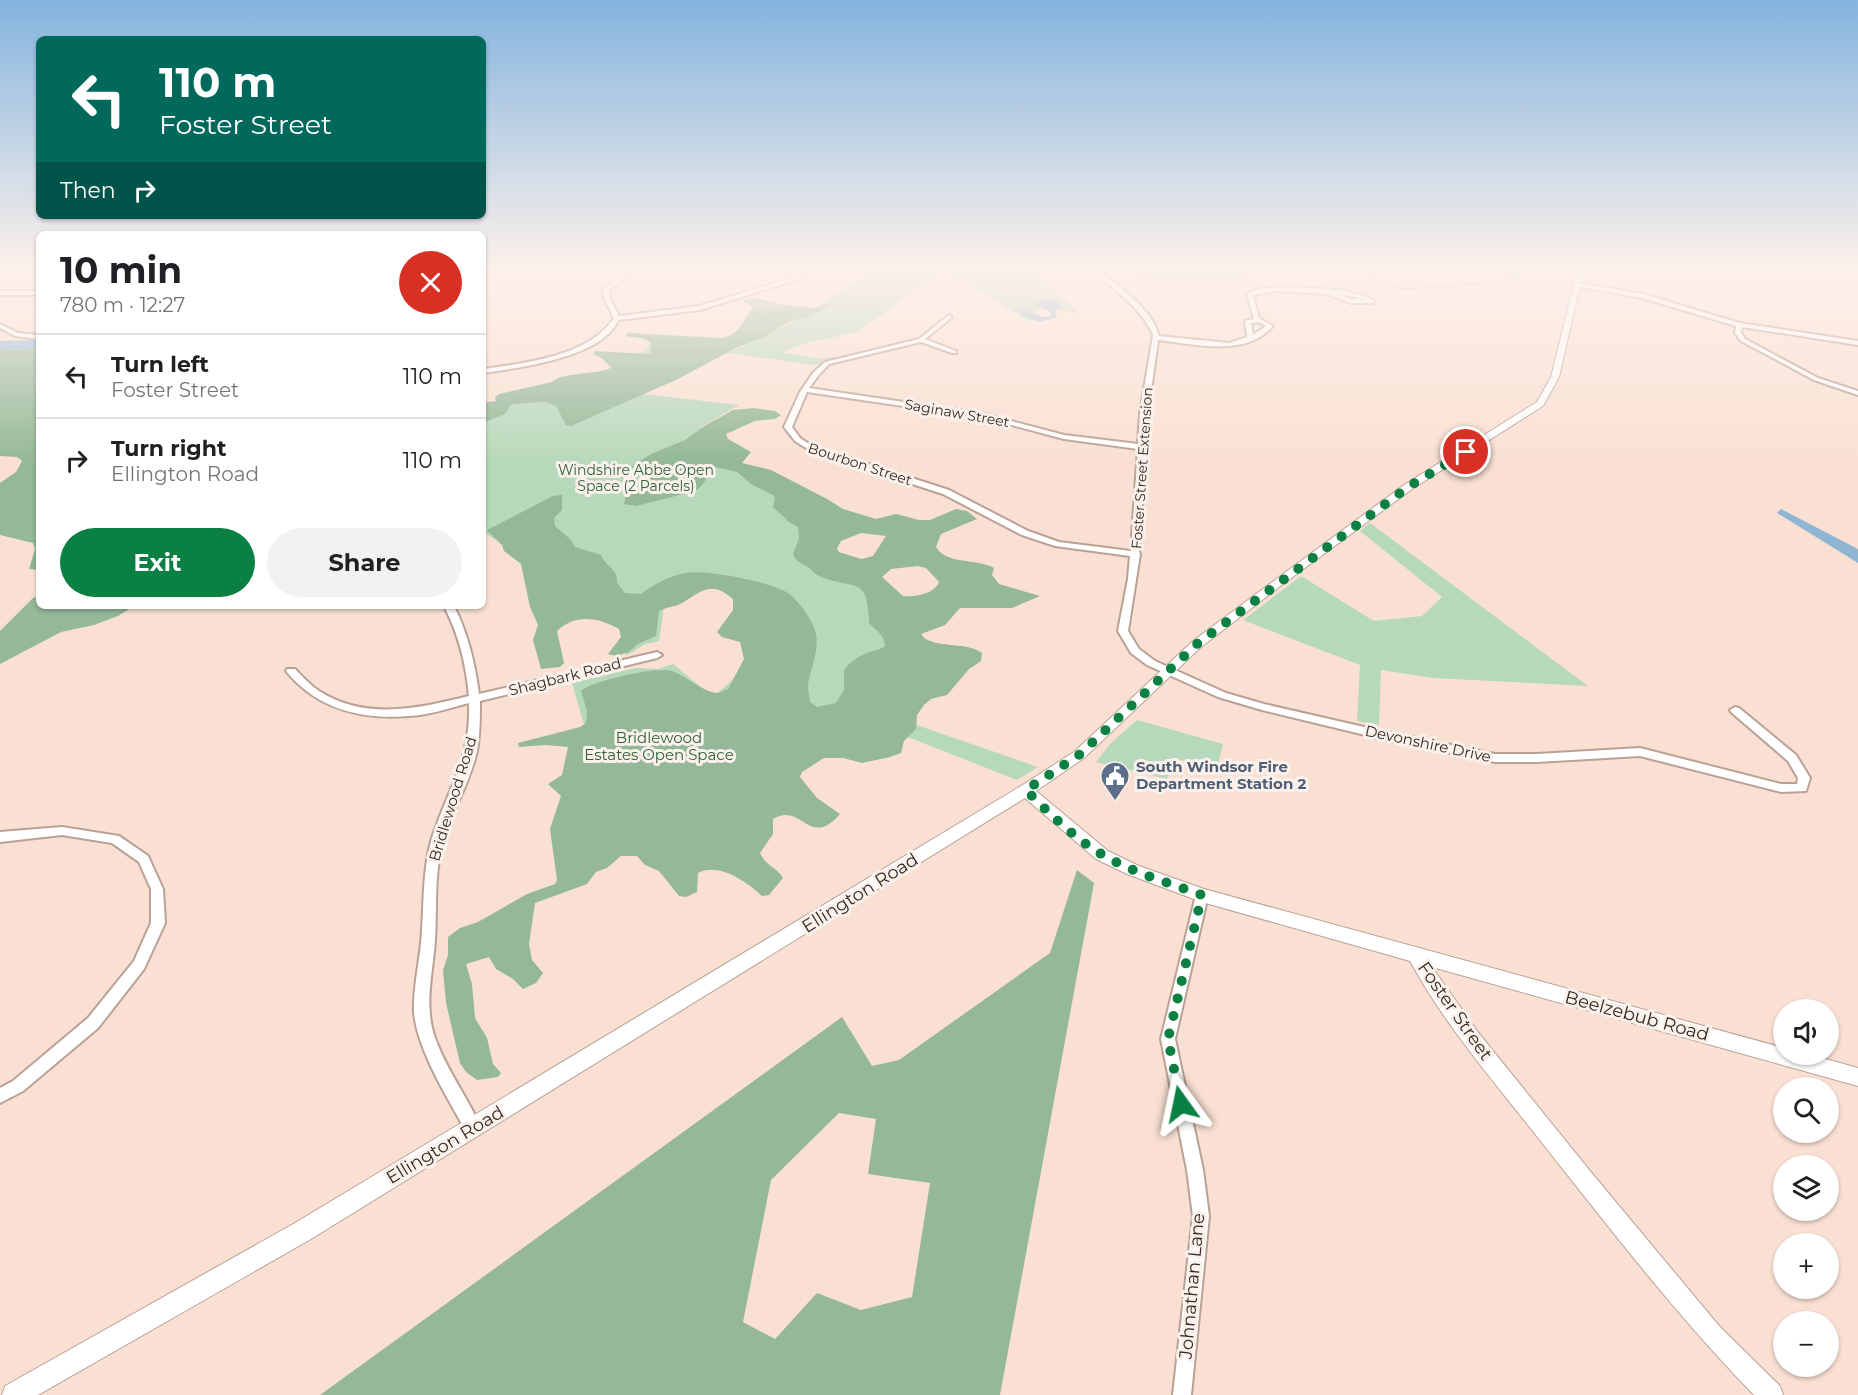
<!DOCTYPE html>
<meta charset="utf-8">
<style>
:root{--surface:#fff;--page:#f2f2f2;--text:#202124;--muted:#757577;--line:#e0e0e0;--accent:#0b8043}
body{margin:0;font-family:Montserrat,sans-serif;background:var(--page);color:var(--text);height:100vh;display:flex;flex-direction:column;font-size:22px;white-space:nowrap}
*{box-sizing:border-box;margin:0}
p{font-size:20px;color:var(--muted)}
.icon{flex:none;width:33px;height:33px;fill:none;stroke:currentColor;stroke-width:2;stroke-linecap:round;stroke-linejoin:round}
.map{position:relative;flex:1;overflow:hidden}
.details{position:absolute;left:36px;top:231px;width:450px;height:378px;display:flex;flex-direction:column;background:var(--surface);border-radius:9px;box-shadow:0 2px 4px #0004}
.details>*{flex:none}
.top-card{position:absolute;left:36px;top:36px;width:450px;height:183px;border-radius:9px;box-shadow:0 2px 4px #0004;background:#00695c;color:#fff;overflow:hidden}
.buttons{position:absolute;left:1773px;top:999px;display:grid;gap:12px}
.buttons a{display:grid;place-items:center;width:66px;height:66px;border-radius:50%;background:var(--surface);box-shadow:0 2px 4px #0004;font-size:30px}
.pin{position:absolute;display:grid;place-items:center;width:51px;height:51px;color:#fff;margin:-26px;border:3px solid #fff;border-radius:50%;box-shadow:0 2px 6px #0007}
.me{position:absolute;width:66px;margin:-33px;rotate:348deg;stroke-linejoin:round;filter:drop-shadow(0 0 4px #0008)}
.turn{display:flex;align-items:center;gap:21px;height:126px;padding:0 24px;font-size:27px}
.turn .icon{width:78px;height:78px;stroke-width:2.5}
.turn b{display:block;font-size:42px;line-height:51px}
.then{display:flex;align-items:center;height:57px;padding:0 24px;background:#0003;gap:12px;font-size:22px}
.round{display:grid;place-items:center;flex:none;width:63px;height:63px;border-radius:32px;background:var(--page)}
.overview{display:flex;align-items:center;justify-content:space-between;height:102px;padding:0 24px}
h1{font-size:36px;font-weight:700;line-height:45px}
.action{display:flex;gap:12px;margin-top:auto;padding:12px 24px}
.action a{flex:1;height:69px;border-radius:36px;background:var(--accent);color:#fff;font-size:24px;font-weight:700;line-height:69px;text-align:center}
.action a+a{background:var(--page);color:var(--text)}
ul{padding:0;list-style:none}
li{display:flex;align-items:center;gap:18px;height:84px;padding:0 24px;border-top:2px solid var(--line)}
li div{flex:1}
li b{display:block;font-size:22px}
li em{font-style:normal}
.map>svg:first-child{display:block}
.green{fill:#b7d9bb}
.forest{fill:#94b898;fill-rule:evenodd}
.water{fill:#8eb5d2}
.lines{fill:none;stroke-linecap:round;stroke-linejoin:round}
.stream{stroke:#8eb5d2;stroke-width:1.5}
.street-casing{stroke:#b9a195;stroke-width:4}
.secondary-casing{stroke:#b9a195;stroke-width:2}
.street{fill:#fff;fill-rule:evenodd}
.secondary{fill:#fff;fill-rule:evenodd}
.route{stroke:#0b8043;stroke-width:10;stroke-dasharray:0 18}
.labels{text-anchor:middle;stroke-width:6;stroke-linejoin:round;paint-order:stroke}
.far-street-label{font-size:14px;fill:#342a25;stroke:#fbf1ec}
.far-park-label{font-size:14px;fill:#2e6338;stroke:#fbf1ec}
.street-label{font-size:15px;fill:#342a25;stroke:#fbf1ec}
.park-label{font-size:15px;fill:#2e6338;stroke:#fbf1ec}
.service-label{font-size:15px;font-weight:bold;fill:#4e5e75;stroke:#fbf1ec;text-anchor:start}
.near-street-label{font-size:18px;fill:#342a25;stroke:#fbf1ec}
</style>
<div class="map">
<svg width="1858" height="1395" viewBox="0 0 1858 1395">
<rect width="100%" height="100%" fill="#fae0d3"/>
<path class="green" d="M876,268h156l46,45 -40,-5 -6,14 -88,-51 -87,61 -54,12 -21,8 38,7 17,-2 -22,8 -87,-12 -104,17 29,-28 75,11 78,-38z
M1100,268h131l19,14 -144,-8z
M644,394l95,11 -38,22 48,51 96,34 -44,51 60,24 9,21 -2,13 79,28 -45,71 136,47 -21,13 -150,-59 -279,18 -16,-56 63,-15 23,1 15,-5 40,33 48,-42 -37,-72 -59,16 -6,42 -14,3 -19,12 -6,-50 -64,-10 -51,-50 -22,-14v-6l4,-3 -4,-1v-120z
M1370,523l218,163 -155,-8 -52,-8 -2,55 -22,-4 3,-56 -117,-45 58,-44 73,45 48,-5 20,-19 -82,-66z
M1137,720l86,24 -6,25 -45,-11 -5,21 -71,-17 15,-19z"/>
<path class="forest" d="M755,297c10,5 47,11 59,11 7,-1 11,-6 19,-4l-23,12 -22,6 -21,14 -29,11 -60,32 -107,47 -5,-1 -10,-19 -11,-4 -33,2 -7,10 -22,9v-20l13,-2 -1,-4 4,-3 53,-12c10,-10 43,-7 59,-14l-8,-9 -10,-5 1,-3 57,3 -1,-12 -9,-4 -16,-2 3,-3 92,5c19,-2 22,-16 33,-31l-11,-6z
M39,349v221l-10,-1 6,-20 -2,-6 -33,-8v-52l16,-11 6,-11 -5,-4 -17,-1v-106z
M753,408l22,3 6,4 -6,4 -20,2 -29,13 2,5 23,13 -9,11 29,7 56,29 16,10 33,10 20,-5 23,6h11l26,-11 11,2 10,8 -36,15 -5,13c10,18 41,11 58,21l-2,7 7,9 41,12 -28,12h-52l-15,17 -24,9c8,15 46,7 61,19l-1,8 -12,8 -22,26 -16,4 -7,6 -7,10 -1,14 -12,12 -3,12 -11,4 -28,6 -19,-5h-19l-22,14 -2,5 17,21 23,16c-31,36 -38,-13 -67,5v15l-13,19c6,13 18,15 23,25l-14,17 -7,1c-15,-14 -43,-34 -64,-23l-1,19 -11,5 -7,-1 -20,-25 -14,-6 -8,-9h-16l-14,12 -11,4 -9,12 -52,19 -6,41 3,16 11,13 -7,10 -13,6 -10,-10 -17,-10 -7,-12 -23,7 6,20 3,34 12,20 6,26 8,9 -3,4 -21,3 -11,-8 -6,-9 -14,-60 -3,-33 5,-15v-18l12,-9 18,-6 49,-28 28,-10 2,-4 -7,-51 11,-33 -13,-12 14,-9 6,-28 -22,-2 -27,2 -1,-4 62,-16 6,-4 1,-12 -6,-20c10,-10 77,-25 91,-20 13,4 30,21 46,22l10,-4 16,-30 -4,-17 -18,-5 -5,-5 16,-22v-11c-22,-19 -31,-8 -51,4 -7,4 -16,4 -23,8l-3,25 -18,8 -9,8 -13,4 -8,-2 13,-17 -2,-8c-20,-11 -43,-16 -62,2l7,32 -4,4 -19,2 -8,-29 5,-15 -8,-18 -9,-43 -17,-13 -2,-6 -15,-15 66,-34 9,-1v15l-8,8 1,8 16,14 4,7 26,8c4,11 18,15 16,28l8,10 16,1c13,-10 28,-18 45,-21 20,-4 85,9 102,20 11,8 26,29 28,41 3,15 -4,32 -7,45 -2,7 0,16 1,23l7,5 19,-4 8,-13v-20c5,-7 13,-13 21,-16 7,-4 14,-3 20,-8 0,-11 -10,-16 -16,-23 -1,-51 -16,-31 -52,-48 -4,-2 -6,-7 -11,-9 -6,-4 -10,-4 -13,-12l6,-15 -1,-12 -9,-5 -16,-15 2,-9 -2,-3 -22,-11 -14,-12 -22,-5c-8,7 -10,19 -20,24l-59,15 -12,-2 2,-9 16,-9 -1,-12 -10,-7 20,-13 34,-14 21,-15 27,-15zM861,533l25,3 -13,20 -12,3 -22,-7 -2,-3 4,-8zM918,566l8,2 13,14c-5,12 -23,15 -36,14l-21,-19 9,-8z
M39,596v10h95l-16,10 -24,9 -33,7 -61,32v-33l33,-33z
M1077,870l17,13 -94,512h-680l522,-378 30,49 27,-6 151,-107zM839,1113l37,6 -8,55 62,9 -18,114 -51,13 -44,-17 -42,46 -32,-17 28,-142z"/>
<path class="water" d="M1053,299l5,1 4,5 -7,7 2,5 -17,5 -20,-7 -1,-4c11,-1 20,7 30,6l3,-2 -2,-4 -17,-7 9,-4z
M36,340h3v9l-39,1v-9z
M1781,509l77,40v14l-81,-50z"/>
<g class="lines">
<path class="stream" d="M1120,268l46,12 49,3 -7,-15
M1340,268c24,3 44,21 68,21l79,-6 34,-8 -12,-3 10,-4"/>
<g class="street-casing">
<path id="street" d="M632,268h6l-29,22 1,9 9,17 80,-10 100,-30 7,-3 1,-5h6l-3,7 -7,3 -103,32 -81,10c-2,3 -5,8 -8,11 -24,28 -93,37 -128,42v-4c43,-6 106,-13 131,-51l-10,-19 -1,-10z
M1091,268h6c21,20 55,39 62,68l70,7 18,-6 -2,-16 9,-2 -7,-25 7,-4 11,-2c27,-1 88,-1 110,13l-3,2h-22l-23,-9 -52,-3 -22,4 6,23 14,8c-28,32 -78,18 -115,14l-10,73 -9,139 1,2 -12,77 11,18 16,12 71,32 38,11 122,28 109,22h42l103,-6 141,36h16l1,-6 -10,-17 -57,-49 -1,-2 5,-3 4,1 57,47 14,23 -4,13 -25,1 -141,-36 -103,6h-42l-109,-22 -124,-30 -44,-13 -71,-32 -16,-12 -13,-22 10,-52 2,-23 -75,-10 -33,-11 -79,-41 -132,-43 -16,-10 -11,-14 16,-35 13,-19 12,-11 94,-23 30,-24 3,2 -1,1 -26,21 31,12v2h-4l-31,-11 -92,22 -11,12 -9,12 176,26 79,21 74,9 2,-31 13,-78c-12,-29 -41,-45 -62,-67zM1339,294l24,5h-12zM1259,322l7,4 -13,9 -2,-12zM807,392l178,26 79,21 74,10 -7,102 -72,-9 -31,-11 -79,-41 -137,-44 -12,-8 -8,-11z
M1577,283l66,11 97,29 118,18v4l-116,-18 -1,6 4,6 73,39 40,13v4l-44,-15 -73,-39 -6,-8 1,-7 -94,-28 -67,-12 -1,-1z
M0,291h39v4h-39z
M0,324l18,9 21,2v4l-24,-3 -15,-8z
M444,606h10c14,28 21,57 25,88l178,-42 5,3 -5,3 -177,43c0,16 0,33 -3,50 -7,32 -26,61 -35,94 -8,31 -5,63 -7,95 -2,32 -11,63 -1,95 11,33 33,61 47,93l-2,5 -6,3 -6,-3c-18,-33 -50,-83 -53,-121 -1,-27 7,-55 8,-82 2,-32 1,-65 11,-95 17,-50 38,-77 36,-132 -16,4 -33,10 -49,12 -51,6 -100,-2 -134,-44l1,-2h8c7,7 15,16 24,22 46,30 101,17 150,5 -3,-32 -10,-61 -25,-90z
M62,827l57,9 29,20 15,33 2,34 -21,46 -46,59 -75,63 -23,12v-15l13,-7 75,-63 46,-57 17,-38v-34l-12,-27 -27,-19 -50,-8 -62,7v-10z
M1202,890l5,1 1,4 -33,144 28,131 6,46 -18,179h-18l20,-179 -6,-46 -26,-131 35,-144 1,-4z"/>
</g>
<g class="secondary-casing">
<path id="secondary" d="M1578,268h6l-25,109 -16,29 -131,83 -133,98 -78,60 -117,111 -48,33 72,60 31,15 65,23 580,159v6h24l50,14v18l-426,-119 45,64 113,140 130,156 60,59 3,9h-29c-76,-78 -143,-165 -211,-251 -46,-59 -97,-117 -133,-183l-208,-59 -75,-28 -31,-15 -71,-61 -714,441 -273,156h-36l3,-9 290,-163 726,-437 53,-34 119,-111 78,-58 133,-98 133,-83 14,-25z"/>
</g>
<use href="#street" class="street"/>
<use href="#secondary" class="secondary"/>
</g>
<linearGradient id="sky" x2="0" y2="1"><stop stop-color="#84b4df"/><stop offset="0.58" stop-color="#fdf1eb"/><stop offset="1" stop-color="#fdf1eb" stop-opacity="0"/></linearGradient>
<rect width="1858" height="463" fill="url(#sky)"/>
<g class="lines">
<path class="route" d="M1181,1104l-13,-65 34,-144c-33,-12 -68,-22 -99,-40 -28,-16 -54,-42 -77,-65l53,-35 118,-111 211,-157 58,-35"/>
</g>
<defs>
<g id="civic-pin" transform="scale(1.5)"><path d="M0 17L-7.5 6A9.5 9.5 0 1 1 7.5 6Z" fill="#5c6f8a" stroke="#fbf1ec"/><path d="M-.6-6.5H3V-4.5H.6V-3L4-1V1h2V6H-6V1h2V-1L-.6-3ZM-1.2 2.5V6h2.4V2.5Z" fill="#fff"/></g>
</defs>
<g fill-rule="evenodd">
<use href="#civic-pin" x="1115" y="776"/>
</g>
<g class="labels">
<g class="far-street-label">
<text transform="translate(957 413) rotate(10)" y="5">Saginaw Street</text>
<text transform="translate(860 464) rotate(18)" y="5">Bourbon Street</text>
<text transform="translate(1142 468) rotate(-86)" y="5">Foster Street Extension</text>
</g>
<g class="far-park-label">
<text x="636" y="475">Windshire Abbe Open<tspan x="636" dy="16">Space (2 Parcels)</tspan></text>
</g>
<g class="street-label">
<text transform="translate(565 677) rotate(-14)" y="5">Shagbark Road</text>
<text transform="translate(1428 744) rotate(12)" y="5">Devonshire Drive</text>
<text transform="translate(453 799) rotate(-73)" y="5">Bridlewood Road</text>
</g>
<g class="park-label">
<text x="659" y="743">Bridlewood<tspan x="659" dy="17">Estates Open Space</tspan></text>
</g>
<g class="service-label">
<text x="1136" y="772">South Windsor Fire<tspan x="1136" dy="17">Department Station 2</tspan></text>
</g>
<g class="near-street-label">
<text transform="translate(860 893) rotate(-32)" y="6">Ellington Road</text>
<text transform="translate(1455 1011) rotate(55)" y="6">Foster Street</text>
<text transform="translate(1637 1016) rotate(15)" y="6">Beelzebub Road</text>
<text transform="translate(445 1145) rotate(-31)" y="6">Ellington Road</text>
<text transform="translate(1192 1286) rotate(-85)" y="6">Johnathan Lane</text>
</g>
</g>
</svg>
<div class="buttons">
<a><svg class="icon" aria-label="sound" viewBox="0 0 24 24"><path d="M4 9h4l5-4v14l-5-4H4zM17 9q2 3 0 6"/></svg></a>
<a><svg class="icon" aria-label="search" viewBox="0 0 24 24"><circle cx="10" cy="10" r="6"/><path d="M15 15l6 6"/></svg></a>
<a><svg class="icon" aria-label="layers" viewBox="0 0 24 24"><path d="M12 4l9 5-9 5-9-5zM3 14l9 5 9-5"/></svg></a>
<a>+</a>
<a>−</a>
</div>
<div class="pin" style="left:1466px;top:452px;background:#d93025"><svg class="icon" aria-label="arrive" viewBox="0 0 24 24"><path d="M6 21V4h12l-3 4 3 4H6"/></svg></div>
<svg class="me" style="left:1181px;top:1104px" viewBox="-20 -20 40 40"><path d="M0-17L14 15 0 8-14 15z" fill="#0b8043" stroke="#fff" stroke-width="4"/></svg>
<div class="top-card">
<div class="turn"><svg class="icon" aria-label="left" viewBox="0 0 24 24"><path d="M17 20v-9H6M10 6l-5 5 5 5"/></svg><div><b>110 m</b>Foster Street</div></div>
<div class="then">Then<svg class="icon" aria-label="right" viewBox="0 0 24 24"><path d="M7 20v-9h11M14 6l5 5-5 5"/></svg></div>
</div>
<section class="details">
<div class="overview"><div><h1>10 min</h1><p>780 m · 12:27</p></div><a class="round" style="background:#d93025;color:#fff"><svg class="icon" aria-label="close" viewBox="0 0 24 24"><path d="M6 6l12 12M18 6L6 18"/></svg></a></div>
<ul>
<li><svg class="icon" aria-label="left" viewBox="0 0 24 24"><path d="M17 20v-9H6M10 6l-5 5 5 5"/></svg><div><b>Turn left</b><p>Foster Street</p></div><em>110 m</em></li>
<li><svg class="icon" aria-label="right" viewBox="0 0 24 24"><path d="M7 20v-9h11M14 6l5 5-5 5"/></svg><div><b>Turn right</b><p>Ellington Road</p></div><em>110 m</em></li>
</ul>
<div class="action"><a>Exit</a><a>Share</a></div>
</section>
</div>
